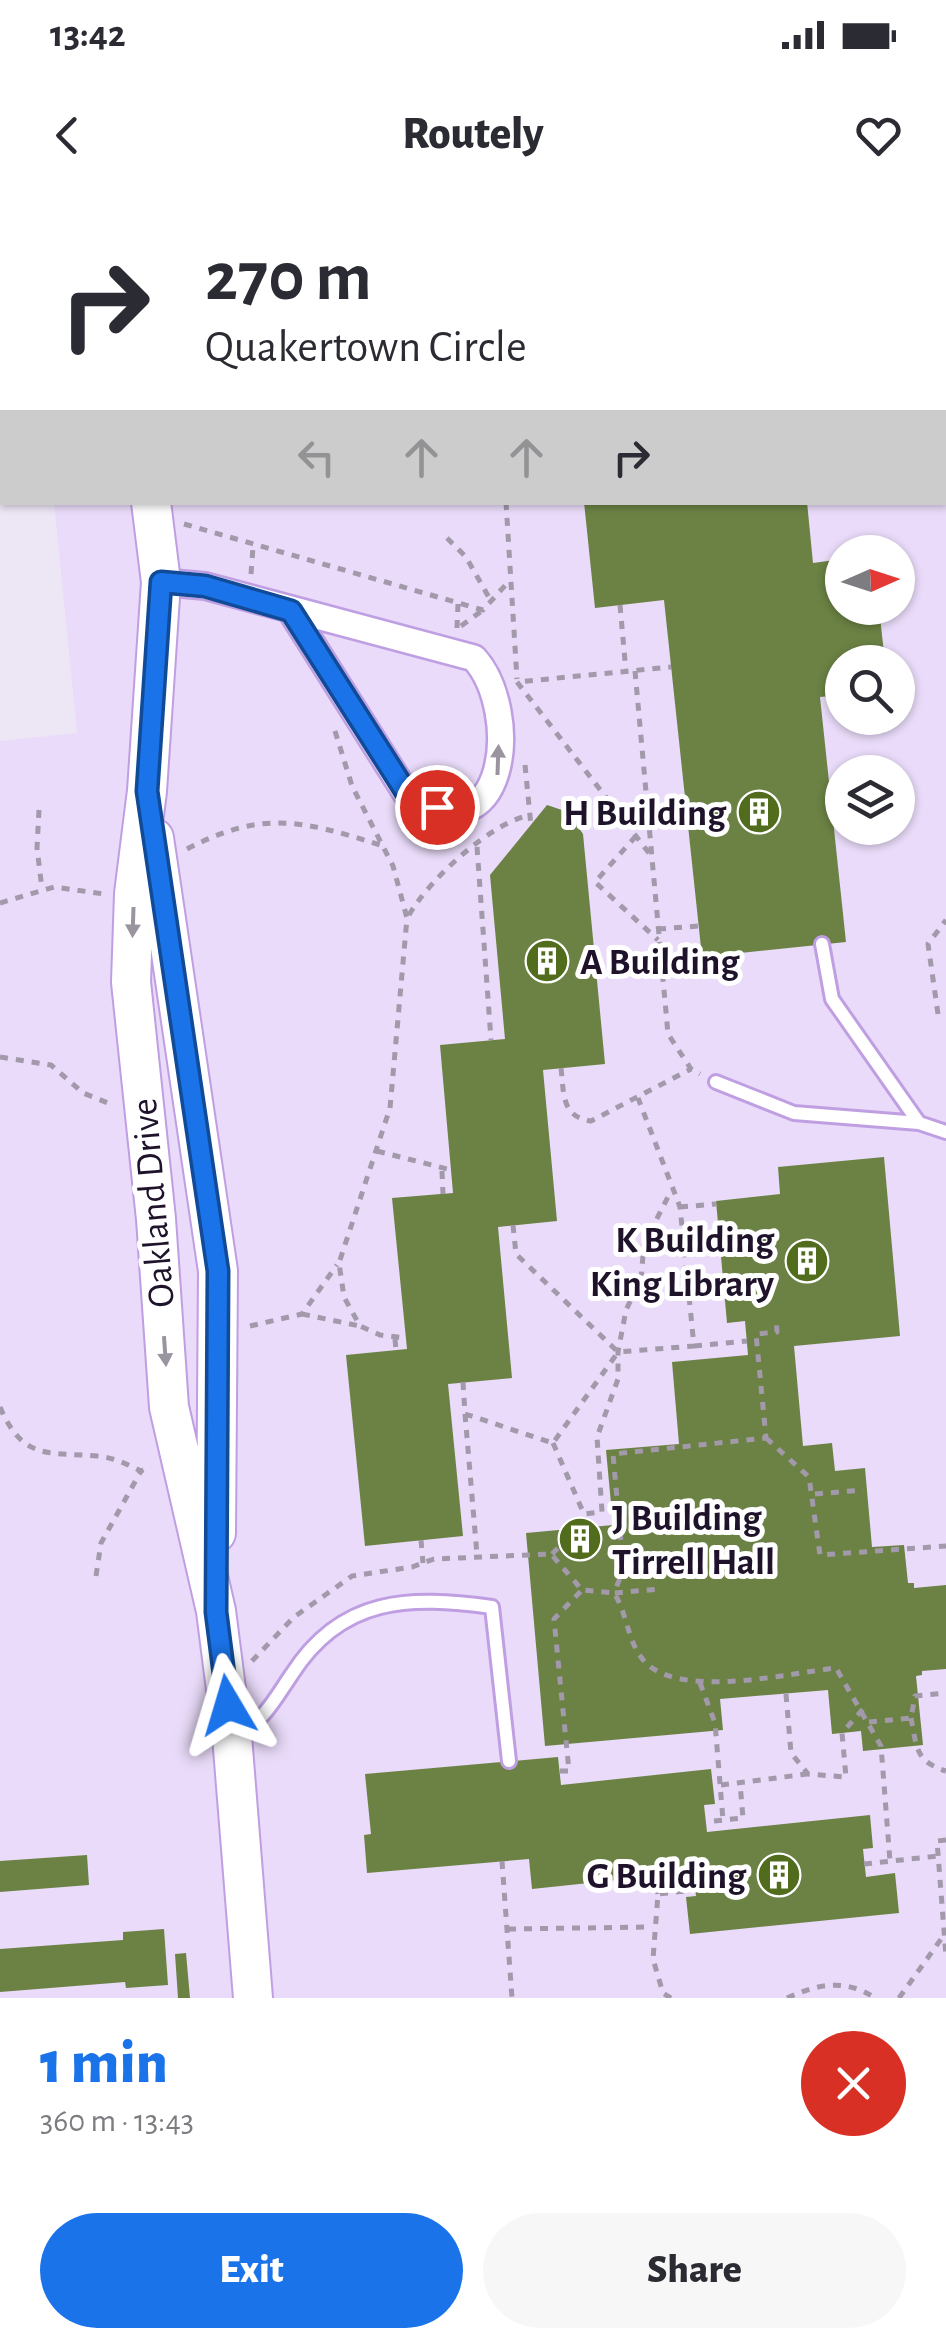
<!DOCTYPE html>
<meta charset="utf-8">
<style>
:root{--surface:#fff;--page:#f7f7f7;--text:#2b2b33;--muted:#7c7c81;--accent:#1a73e8}
body{margin:0;font-family:"Alegreya Sans",sans-serif;background:var(--page);color:var(--text);height:100vh;display:flex;flex-direction:column;font-size:38px;white-space:nowrap}
*{box-sizing:border-box;margin:0}
p{font-size:32px;color:var(--muted)}
.icon{flex:none;width:55px;height:55px;fill:none;stroke:currentColor;stroke-width:2;stroke-linecap:round;stroke-linejoin:round}
.map{position:relative;height:1798px;overflow:hidden}
.sheet{display:flex;flex-direction:column;background:var(--surface);flex:1}
.sheet>*{flex:none}
.guide{position:absolute;left:0px;top:0px;width:948px;height:305px;box-shadow:0 2px 8px #0004;background:#fff;color:var(--text);overflow:hidden}
.needle{width:65px;rotate:87deg}
.buttons{position:absolute;left:825px;top:335px;display:grid;gap:20px}
.buttons a{display:grid;place-items:center;width:90px;height:90px;border-radius:50%;background:var(--surface);box-shadow:0 2px 8px #0004;font-size:50px}
.pin{position:absolute;display:grid;place-items:center;width:85px;height:85px;color:#fff;margin:-42px;border:5px solid #fff;border-radius:50%;box-shadow:0 2px 10px #0007}
.me{position:absolute;width:110px;margin:-55px;rotate:353deg;stroke-linejoin:round;filter:drop-shadow(0 0 8px #0008)}
.turn{display:flex;align-items:center;gap:35px;height:210px;padding:0 40px;font-size:45px}
.turn .icon{width:130px;height:130px;stroke-width:2.5}
.turn b{display:block;font-size:70px;line-height:85px}
.lanes{display:flex;align-items:center;height:95px;padding:0 40px;background:#0003;justify-content:center;gap:50px;direction:ltr}
.lanes .off{opacity:.35}
.round{display:grid;place-items:center;flex:none;width:105px;height:105px;border-radius:52px;background:var(--page)}
.summary{display:flex;align-items:center;justify-content:space-between;height:170px;padding:0 40px}
h1{font-size:60px;font-weight:800;line-height:75px;color:var(--accent)}
.cta{display:flex;gap:20px;margin-top:auto;padding:20px 40px}
.cta a{flex:1;height:115px;border-radius:60px;background:var(--accent);color:#fff;font-size:40px;font-weight:800;line-height:115px;text-align:center}
.cta a+a{background:var(--page);color:var(--text)}
.status{display:flex;justify-content:space-between;align-items:center;height:70px;padding:0 50px;background:var(--surface);direction:ltr}
.status svg{height:28px;fill:currentColor}
header{display:flex;justify-content:space-between;align-items:center;height:130px;padding:0 40px;background:var(--surface);font-size:45px;font-weight:800}
.map>svg:first-child{display:block}
.built{fill:#e9dbf9;fill-rule:evenodd}
.building{fill:#6b8244}
.lines{fill:none;stroke-linecap:round;stroke-linejoin:round}
.lane-casing{stroke:#bf9fe2;stroke-width:18}
.street-casing{stroke:#bf9fe2;stroke-width:30}
.secondary-casing{stroke:#bf9fe2;stroke-width:42}
.path{stroke:#a299ab;stroke-width:5;stroke-dasharray:8 8;stroke-linecap:butt}
.lane{stroke:#fff;stroke-width:12}
.street{stroke:#fff;stroke-width:25}
.secondary{stroke:#fff;stroke-width:38}
.oneway{fill:#9a94a0}
.route-casing{stroke:#114b97;stroke-width:25}
.route{stroke:#1a73e8;stroke-width:18}
.labels{text-anchor:middle;stroke-width:10;stroke-linejoin:round;paint-order:stroke}
.poi-label{font-size:38px;font-weight:bold;fill:#1f122b;stroke:#fff;text-anchor:end}
.street-label{font-size:38px;fill:#1f122b;stroke:#fff}
</style>
<div class="status"><b>13:42</b><svg viewBox="0 0 49 12"><path d="M0 12V9h3v3zM5 12V6h3v6zM10 12V3h3v9zM15 12V0h3v12zM26 1h20v11H26zM47 4h2v5h-2z"/></svg></div>
<header><svg class="icon" aria-label="back" viewBox="0 0 24 24"><path d="M15 5l-7 7 7 7"/></svg>Routely<svg class="icon" aria-label="heart" viewBox="0 0 24 24"><path d="M12 20l-8-8c-3-5 5-10 8-4 3-6 11-1 8 4z"/></svg></header>
<div class="map">
<svg width="946" height="1798" viewBox="0 0 946 1798">
<rect width="100%" height="100%" fill="#ede7f5"/>
<path class="built" d="M25,0h921v1798h-946v-1257l77,-8 -23,-230 891,-1v-300zM842,352h56v56h-56zM842,462h56v56h-56zM842,572h56v56h-56z"/>
<path class="building" d="M584,302h223l6,61 29,-4v49h37l6,54h-43v33l-22,2 26,245 -144,15 -38,-357 -69,8z
M547,605l21,7 15,22 22,230 -62,6 14,151 -59,6 14,151 -64,6 15,152 -98,10 -19,-191 61,-6 -15,-151 61,-5 -13,-148 65,-6 -15,-164z
M884,957l16,179 -106,10 9,100 29,-3 3,28 30,-3 7,79 32,-2 4,38h6v5l32,-3v84l-24,2v4l-6,1 7,69 -60,6 -2,-20 -29,3 -4,-44 -108,9 3,31 -178,16 -19,-213 87,-8 -7,-75 73,-6 -7,-82 76,-7 -3,-34 -18,2 -11,-122 64,-7 -2,-27z
M558,1557l3,28 150,-16 4,35 -11,1 3,27 163,-17 3,33 -10,1 3,28 29,-4 4,40 -209,21 -4,-37 10,-1 -3,-24 -161,17 -3,-30 -162,14 -3,-38 7,-1 -6,-60z
M87,1655l2,30 -89,7v-31z
M164,1729l4,56 -42,3 -1,-6 -125,10v-43l123,-9v-8z
M186,1753l4,45h-12l-3,-44z"/>
<g class="lines">
<g class="lane-casing">
<path id="lane" d="M822,744l10,55 87,124
M716,882l78,31 125,10 27,9
M235,1535c27,-10 41,-38 57,-61 50,-78 118,-78 200,-67l17,154"/>
</g>
<g class="street-casing">
<path id="street" d="M607,2l1,-2
M161,382l44,4 269,72c48,53 34,205 -68,135l-115,-182"/>
</g>
<g class="secondary-casing">
<path id="secondary" d="M89,0v2
M151,302l10,80 -14,209 -13,103 -3,88 25,237 13,188 47,204 16,125 21,262
M154,638l64,433 -2,262"/>
</g>
<path class="path" d="M519,0l9,2
M544,2l1,-2
M506,302l11,177
M184,324l299,86 27,-30
M447,338l19,19 25,44
M251,374l2,-27
M620,405l6,67
M461,426l22,-16
M457,428l1,-24
M635,471l33,363 23,35 9,5
M335,531l17,55 41,80 14,52 -17,190 -51,155 5,34 16,29 20,9 26,3
M525,565l6,61
M39,610l-2,38 5,41
M636,636l-41,46 63,58
M477,647l14,193
M187,649c75,-39 115,-29 193,-4
M649,653l-132,-171 154,-15
M0,703l54,-16 50,7
M409,715c20,-35 81,-92 121,-100
M658,729l41,-3
M938,814l-10,-70 18,-24
M0,857l51,8 32,28 30,12
M561,868c3,25 0,49 30,53l100,-52
M377,951l74,19
M442,971l1,23
M680,1007l36,-3
M513,1025l3,29 102,98 76,-6 -14,-139 -42,-109
M302,1114l58,12
M250,1126l52,-12 35,-49
M395,1139l1,11
M694,1146l53,-5
M463,1182l2,32 88,29 63,-88
M0,1207c23,54 49,45 97,49 15,1 30,8 44,15l10,-4
M465,1214l12,141
M766,1238l43,39 11,78 126,-9
M553,1243l31,71 18,-2 -5,-75 21,-58v-27l8,-42 15,-31 3,-35 27,-53
M815,1294l48,-4
M620,1332l4,36 -10,25 46,-4
M421,1340l2,23
M552,1354l18,-18 50,-4 -7,-78 153,-16 -10,-104 21,-2 -1,-14
M96,1376l5,-33 40,-72
M252,1461l42,-44 58,-41 60,-9 22,-8 117,-5 31,36 32,3c13,20 13,45 27,64 31,45 148,16 195,11l45,78 9,115
M700,1483l15,40 8,97
M786,1494l5,59 17,21 38,3 -4,-44 21,-24
M911,1518c6,30 4,43 35,53
M869,1522l42,-4 4,-22 31,-3
M560,1571h9l-15,-152 28,-29
M721,1585l86,-11
M714,1621l29,-3 -3,-35
M946,1640l-9,1 9,115
M502,1661l10,137
M864,1664l74,-8
M655,1676l3,18
M508,1729l144,-2
M671,1798l-8,-5 -10,-34 5,-65 37,-4
M787,1798c31,-14 58,-20 88,0
M899,1798l45,-63"/>
<use href="#lane" class="lane"/>
<use href="#street" class="street"/>
<use href="#secondary" class="secondary"/>
</g>
<defs><path id="oneway-solid" d="M-6-.8H1V-3.2L6.5 0L1 3.2V.8H-6Z" transform="scale(2.5)"/></defs>
<g class="oneway">
<use href="#oneway-solid" transform="translate(498 560) rotate(-88)"/>
<use href="#oneway-solid" transform="translate(133 722) rotate(92)"/>
<use href="#oneway-solid" transform="translate(165 1151) rotate(86)"/>
</g>
<g class="lines">
<g class="route-casing">
<path id="route" d="M228,1505l-12,-93 2,-341 -71,-480 14,-209 44,4 86,25 115,181 31,15"/>
</g>
<use href="#route" class="route"/>
</g>
<defs>
<g id="building-disc" transform="scale(2.25)"><circle r="9.5" fill="#526c1e" stroke="#fff"/><path d="M-4-6H4V6H1V3H-1V6H-4ZM-2.5-4.3h1.7v1.8h-1.7ZM.8-4.3h1.7v1.8H.8ZM-2.5-1h1.7V.8h-1.7ZM.8-1h1.7V.8H.8Z" fill="#fff"/></g>
</defs>
<g fill-rule="evenodd">
<use href="#building-disc" x="759" y="612"/>
<use href="#building-disc" x="547" y="761"/>
<use href="#building-disc" x="807" y="1061"/>
<use href="#building-disc" x="580" y="1339"/>
<use href="#building-disc" x="779" y="1675"/>
</g>
<g class="labels">
<g class="poi-label">
<text x="726" y="625">H Building</text>
<text x="580" y="774" text-anchor="start">A Building</text>
<text x="774" y="1052">K Building<tspan x="774" dy="44">King Library</tspan></text>
<text x="612" y="1330" text-anchor="start">J Building<tspan x="612" dy="44">Tirrell Hall</tspan></text>
<text x="746" y="1688">G Building</text>
</g>
<g class="street-label">
<text transform="translate(152 1003) rotate(-95)" y="13">Oakland Drive</text>
</g>
</g>
</svg>
<div class="buttons">
<a><svg class="needle" viewBox="-14 -14 28 28"><path d="M0-13l5 13h-10z" fill="#e53935"/><path d="M0 13l5-13h-10z" fill="#7c7c81"/></svg></a>
<a><svg class="icon" aria-label="search" viewBox="0 0 24 24"><circle cx="10" cy="10" r="6"/><path d="M15 15l6 6"/></svg></a>
<a><svg class="icon" aria-label="layers" viewBox="0 0 24 24"><path d="M12 4l9 5-9 5-9-5zM3 14l9 5 9-5"/></svg></a>
</div>
<div class="pin" style="left:437px;top:607px;background:#d93025"><svg class="icon" aria-label="arrive" viewBox="0 0 24 24"><path d="M6 21V4h12l-3 4 3 4H6"/></svg></div>
<svg class="me" style="left:228px;top:1505px" viewBox="-20 -20 40 40"><path d="M0-17L14 15 0 8-14 15z" fill="#1a73e8" stroke="#fff" stroke-width="4"/></svg>
<div class="guide">
<div class="turn"><svg class="icon" aria-label="right" viewBox="0 0 24 24"><path d="M7 20v-9h11M14 6l5 5-5 5"/></svg><div><b>270 m</b>Quakertown Circle</div></div>
<div class="lanes"><svg class="icon off" aria-label="left" viewBox="0 0 24 24"><path d="M17 20v-9H6M10 6l-5 5 5 5"/></svg><svg class="icon off" aria-label="ahead" viewBox="0 0 24 24"><path d="M12 20V5M6 11l6-6 6 6"/></svg><svg class="icon off" aria-label="ahead" viewBox="0 0 24 24"><path d="M12 20V5M6 11l6-6 6 6"/></svg><svg class="icon" aria-label="right" viewBox="0 0 24 24"><path d="M7 20v-9h11M14 6l5 5-5 5"/></svg></div>
</div>
</div>
<section class="sheet">
<div class="summary"><div><h1>1 min</h1><p>360 m · 13:43</p></div><a class="round" style="background:#d93025;color:#fff"><svg class="icon" aria-label="close" viewBox="0 0 24 24"><path d="M6 6l12 12M18 6L6 18"/></svg></a></div>
<div class="cta"><a>Exit</a><a>Share</a></div>
</section>
